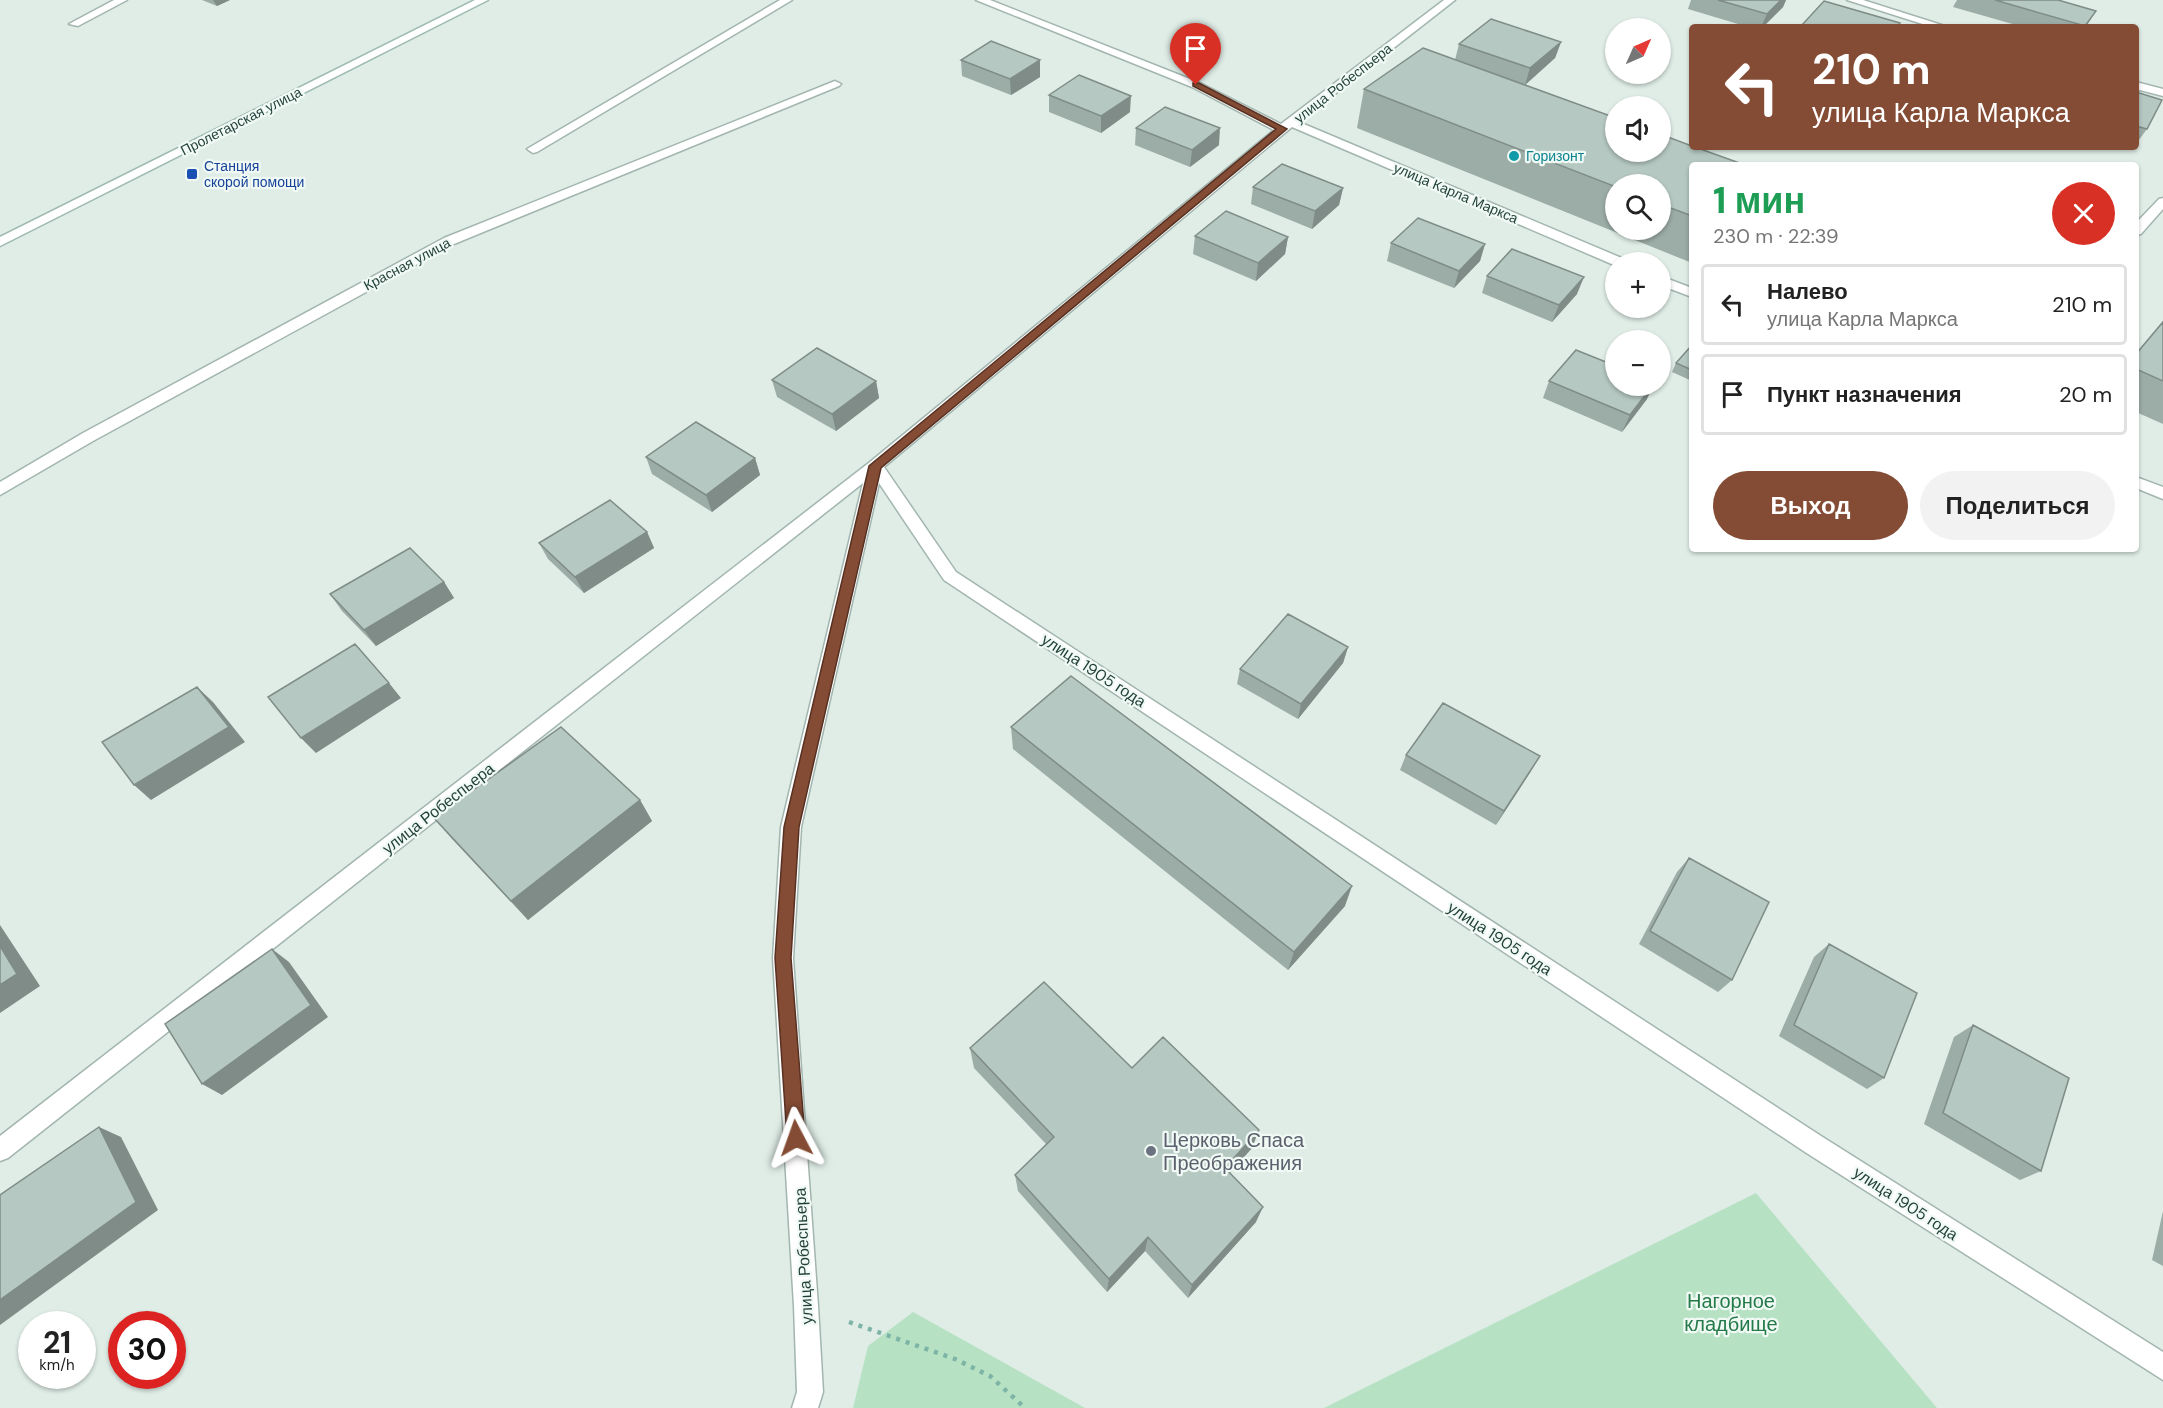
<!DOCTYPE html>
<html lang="ru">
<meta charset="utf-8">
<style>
:root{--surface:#fff;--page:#f2f2f2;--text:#222;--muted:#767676;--line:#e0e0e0;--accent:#854c35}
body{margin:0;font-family:"DM Sans",sans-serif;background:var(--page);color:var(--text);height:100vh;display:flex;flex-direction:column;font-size:22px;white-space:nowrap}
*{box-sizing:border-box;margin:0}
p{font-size:20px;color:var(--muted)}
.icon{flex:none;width:33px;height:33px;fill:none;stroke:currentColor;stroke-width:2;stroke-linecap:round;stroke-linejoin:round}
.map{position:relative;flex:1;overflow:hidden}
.panel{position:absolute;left:1689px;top:162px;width:450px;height:390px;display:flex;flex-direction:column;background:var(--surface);border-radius:6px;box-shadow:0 2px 4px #0004}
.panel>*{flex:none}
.hud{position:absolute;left:1689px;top:24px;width:450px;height:126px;border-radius:6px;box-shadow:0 2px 4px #0004;background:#854c35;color:#fff;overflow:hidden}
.needle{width:39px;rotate:45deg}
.tools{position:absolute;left:1605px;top:18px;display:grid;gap:12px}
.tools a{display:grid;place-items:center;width:66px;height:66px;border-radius:50%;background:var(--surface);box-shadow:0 2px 4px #0004;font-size:30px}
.speed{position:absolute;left:18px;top:1311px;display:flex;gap:12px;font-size:30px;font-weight:700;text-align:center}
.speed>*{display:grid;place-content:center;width:78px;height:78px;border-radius:50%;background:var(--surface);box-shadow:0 2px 4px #0004;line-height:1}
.speed small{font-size:15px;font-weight:400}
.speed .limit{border:9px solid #d22;background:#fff;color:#111}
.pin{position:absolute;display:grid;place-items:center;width:51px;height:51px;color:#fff;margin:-62px -26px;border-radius:50% 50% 50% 0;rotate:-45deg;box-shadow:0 0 6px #0007}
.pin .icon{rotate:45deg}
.me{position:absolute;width:66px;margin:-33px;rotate:356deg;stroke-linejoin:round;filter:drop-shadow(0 0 4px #0008)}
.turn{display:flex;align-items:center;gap:21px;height:126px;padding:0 24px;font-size:27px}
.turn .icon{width:78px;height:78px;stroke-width:2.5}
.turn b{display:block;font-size:42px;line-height:51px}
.round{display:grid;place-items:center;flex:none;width:63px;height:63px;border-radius:32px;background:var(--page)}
.summary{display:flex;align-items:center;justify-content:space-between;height:102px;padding:0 24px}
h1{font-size:36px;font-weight:800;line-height:45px;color:#1e9e55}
.primary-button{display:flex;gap:12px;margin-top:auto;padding:12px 24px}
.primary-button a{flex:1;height:69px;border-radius:36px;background:var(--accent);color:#fff;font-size:24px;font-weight:800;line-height:69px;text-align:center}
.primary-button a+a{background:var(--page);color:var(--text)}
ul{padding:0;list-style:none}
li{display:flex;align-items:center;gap:18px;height:81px;margin:0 12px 9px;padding:0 12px;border:3px solid var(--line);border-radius:6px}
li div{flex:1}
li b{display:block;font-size:22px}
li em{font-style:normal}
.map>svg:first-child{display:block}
.green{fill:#b6e1c3}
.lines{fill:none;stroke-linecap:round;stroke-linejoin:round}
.lane-casing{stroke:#a2b5af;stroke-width:3}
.street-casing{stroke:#a2b5af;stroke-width:3}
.secondary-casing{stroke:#9dbab1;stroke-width:3}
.path{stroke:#7db4a5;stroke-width:4.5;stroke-dasharray:4 6;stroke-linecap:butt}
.lane{fill:#fff;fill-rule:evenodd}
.street{fill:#fff;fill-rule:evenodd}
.secondary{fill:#fff;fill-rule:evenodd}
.wall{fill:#9caca6;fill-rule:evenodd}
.shaded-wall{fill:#7f8c87}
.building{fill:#b5c8c1;stroke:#7f8c87;stroke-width:1.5}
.route{fill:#854c35;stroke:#563122;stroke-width:1.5}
.culture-dot{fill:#0f9aa8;stroke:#f1f9f5;stroke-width:2}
.transit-dot{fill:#1a4fb4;stroke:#f1f9f5;stroke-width:2}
.worship-dot{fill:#6b7280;stroke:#f1f9f5;stroke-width:2}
.labels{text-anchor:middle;stroke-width:4.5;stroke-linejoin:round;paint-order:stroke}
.far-street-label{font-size:14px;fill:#1f3f38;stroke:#f1f9f5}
.far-culture-label{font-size:14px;fill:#0d838f;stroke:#f1f9f5;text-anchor:start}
.far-transit-label{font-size:14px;fill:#164399;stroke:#f1f9f5;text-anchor:start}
.street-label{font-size:16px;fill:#1f3f38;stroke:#f1f9f5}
.near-worship-label{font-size:20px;fill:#5b616d;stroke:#f1f9f5;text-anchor:start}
.near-park-label{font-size:20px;fill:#247b49;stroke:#f1f9f5}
</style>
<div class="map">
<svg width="2163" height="1408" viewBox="0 0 2163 1408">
<rect width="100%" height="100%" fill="#e0ede7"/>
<path class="green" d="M1756,1193l181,215h-613z
M913,1312l172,96h-232l15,-62z"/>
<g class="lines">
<g class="lane-casing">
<path id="lane" d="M114,0h13l-49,26 -9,-2z
M780,0h12l-255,152 -4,1 -6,-4z
M2163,198v11l-22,25 -5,1v-12l23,-24z"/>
</g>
<g class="street-casing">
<path id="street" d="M976,0h14l210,83 81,41 163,-124h11l-156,122 325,137 2,3h-10l-2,3 -322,-138 -408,340 72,105 865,564 342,216v28l-358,-228 -861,-572 -65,-97 -78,344 -8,131 25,348 5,86 -5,16h-26l5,-16 -3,-86 -21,-348 8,-131 82,-344 -855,675 -8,3v-25l870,-674 404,-332 -82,-43z
M1847,0h16l85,27h-16z
M835,81l6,3 -2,2 -385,158 -361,197 -93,54v-13l83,-49 361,-195z
M2136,82l27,7v7l-27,-7z
M1660,276l32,12v9l-32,-12z
M2136,477l27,10v12l-27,-11z"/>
</g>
<g class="secondary-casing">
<path id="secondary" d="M475,0h13l-488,246v-9z"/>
</g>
<path class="path" d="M849,1322l106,37 35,17 35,32"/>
<use href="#lane" class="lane"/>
<use href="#street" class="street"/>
<use href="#secondary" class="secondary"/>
</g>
<path class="wall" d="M202,0h28l-13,6z
M1691,0h95l-3,7 -20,20h-15l-60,-18z
M1957,0h101l38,11 -10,16h-63l-70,-20z
M1561,42l-6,16 -30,27 167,80v98l-335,-135 7,-39 91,-29 4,-16zM1616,184h44v46h-44z
M961,60h79v17l-29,18 -49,-19z
M2136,92l11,37 -11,15z
M1049,95l81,17 -29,21 -52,-21z
M1136,128l83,17 -29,22 -55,-22z
M1253,187l90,1 -4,17 -27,24 -61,-25z
M1195,236l93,1 -3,17 -29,27 -63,-27z
M1391,243l94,1 -5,17 -26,27 -67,-27z
M1487,276l90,18 -25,28 -70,-29z
M2163,321v103l-27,-12v-59z
M1692,345v36l-20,-9 4,-9z
M772,380l104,1 3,17 -43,33 -59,-34z
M1549,381l98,18 -25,33 -79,-34z
M646,457l109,1 5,17 -48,37 -60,-38z
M647,532l7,16 -70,45 -36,-34 -9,-16z
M444,582l10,16 -78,48 -34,-35 -12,-17z
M1348,647l-5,16 -45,56 -61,-35 3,-15z
M1011,727l334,179 -57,64 -275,-221z
M1406,755l125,16 -35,54 -96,-55z
M640,800l12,21 -124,99 -76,-81 -18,-21z
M1689,858l43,122 -14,12 -79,-48 38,-72z
M1829,944l55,134 -17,11 -88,-53 35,-79z
M1973,1025l68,146 -21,9 -96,-56 30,-87z
M970,1048l162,20 120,80 -22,25 26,49 -68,76 -43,-47 -38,41 -89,-101 -3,-16 31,-31 -72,-76z
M2163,1211v55l-11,-6z"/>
<path class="shaded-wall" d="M213,0h17l-13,6z
M1781,0h5l-3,7 -20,20h-2l6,-13z
M1561,42l-6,16 -30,27 5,-17z
M1040,60v17l-29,18 -1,-16z
M1131,96l-1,16 -29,21v-17z
M1220,128l-1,17 -29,22 2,-17z
M1343,188l-4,17 -27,24 3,-18z
M1288,237l-3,17 -29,27 2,-18z
M1485,244l-5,17 -26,27 5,-17z
M1584,277l-7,17 -25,28 7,-17z
M876,381l3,17 -43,33 -4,-17z
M1652,386h1l-6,13 -25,33 8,-17z
M755,458l5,17 -48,37 -6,-17z
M647,532l7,16 -70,45 -9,-16z
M444,582l10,16 -78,48 -12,-16z
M1348,647l-5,16 -45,56 3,-15z
M389,683l12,15 -85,55 -15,-15z
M197,687l16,15 32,40 -94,58 -17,-15z
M1540,756l-9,15 -35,54 8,-14z
M640,800l12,21 -124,99 -17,-19z
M1352,886l-7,20 -57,64 6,-18z
M0,925l40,61 -40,27z
M272,949l17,13 39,55 -106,78 -20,-11z
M99,1127l22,10 37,73 -158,115v-25z
M1259,1130l-7,18 -32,36 5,-16z
M1263,1207l-7,15 -68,76 4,-13z
M1148,1237l-3,14 -38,41 2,-13z"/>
<path class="building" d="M1718,0h63l-14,14z
M1995,0h63l38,11 -11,15z
M1824,1l76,22 -3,4h-91l-5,-1z
M1491,19l70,23 -31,26 -71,-24z
M991,41l49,19 -30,19 -49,-19z
M1423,48l193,70v34h44v-18l32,12v1h3l50,18h-53v51l-32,-12v-20h-44v3l-252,-98z
M1079,75l52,21 -30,20 -52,-21z
M2136,92l26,8 -15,29 -11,-3z
M1165,107l55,21 -28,22 -56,-22z
M1282,164l61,24 -28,23 -62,-24z
M1226,211l62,26 -30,26 -63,-27z
M1418,218l67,26 -26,27 -68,-28z
M1512,249l72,28 -25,28 -72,-29z
M2163,322v59l-27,-12v-15z
M1692,345v25l-16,-7z
M817,348l59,33 -44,33 -60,-34z
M1576,350l40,16v20h36l-22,29 -81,-34z
M696,422l59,36 -49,37 -60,-38z
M610,500l37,32 -72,45 -36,-34z
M410,548l34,34 -80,48 -34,-36z
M1288,614l60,33 -47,57 -61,-35z
M355,644l34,39 -88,55 -33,-41z
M1071,676l281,210 -58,66 -283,-225z
M197,687l32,40 -95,58 -32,-43z
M1443,703l97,53 -36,55 -98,-56z
M561,727l79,73 -129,101 -77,-83z
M1689,858l80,44 -37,78 -82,-49z
M1829,944l88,49 -33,85 -90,-53z
M0,946l17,28 -17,11z
M272,949l39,56 -109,79 -37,-60z
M1044,982l88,86 31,-31 96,93 -34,38 38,39 -71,78 -44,-48 -39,42 -94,-104 39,-38 -84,-89z
M1973,1025l96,53 -28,93 -98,-58z
M99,1127l37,75 -136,98v-105z"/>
<path class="route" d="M1193,83h6l88,46 -406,339 -82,359 -8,131 14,180 -3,6 -6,3 -6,-3 -3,-6 -12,-180 9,-131 85,-361 407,-337 -83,-43z"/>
<circle class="culture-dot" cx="1514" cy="156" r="6"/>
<rect class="transit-dot" x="186" y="168" width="12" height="12" rx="3"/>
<circle class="worship-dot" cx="1151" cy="1151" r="6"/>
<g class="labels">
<g class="far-street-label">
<text transform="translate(1343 83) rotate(-38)" y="5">улица Робеспьера</text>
<text transform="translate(241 121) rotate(-27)" y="5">Пролетарская улица</text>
<text transform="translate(1456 193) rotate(23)" y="5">улица Карла Маркса</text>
<text transform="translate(407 264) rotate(-28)" y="5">Красная улица</text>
</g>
<g class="far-culture-label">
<text x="1526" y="161">Горизонт</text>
</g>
<g class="far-transit-label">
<text x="204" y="171">Станция<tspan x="204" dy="16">скорой помощи</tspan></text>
</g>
<g class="street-label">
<text transform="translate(1094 670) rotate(33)" y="6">улица 1905 года</text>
<text transform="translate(438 808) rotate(-38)" y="6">улица Робеспьера</text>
<text transform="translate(1500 938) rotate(33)" y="6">улица 1905 года</text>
<text transform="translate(1906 1203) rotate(33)" y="6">улица 1905 года</text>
<text transform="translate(803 1256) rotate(-93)" y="6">улица Робеспьера</text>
</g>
<g class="near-worship-label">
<text x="1163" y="1147">Церковь Спаса<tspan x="1163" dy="23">Преображения</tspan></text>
</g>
<g class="near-park-label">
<text x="1731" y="1308">Нагорное<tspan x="1731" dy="23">кладбище</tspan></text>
</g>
</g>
</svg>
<div class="tools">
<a><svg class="needle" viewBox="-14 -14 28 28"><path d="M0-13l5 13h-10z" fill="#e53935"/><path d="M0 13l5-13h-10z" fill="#767676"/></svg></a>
<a><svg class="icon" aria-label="sound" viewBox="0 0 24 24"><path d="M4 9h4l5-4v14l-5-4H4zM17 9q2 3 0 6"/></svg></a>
<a><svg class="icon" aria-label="search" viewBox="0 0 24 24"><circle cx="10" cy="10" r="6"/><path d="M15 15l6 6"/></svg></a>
<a>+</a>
<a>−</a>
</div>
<div class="speed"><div>21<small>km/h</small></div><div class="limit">30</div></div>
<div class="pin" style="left:1196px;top:85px;background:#d93025"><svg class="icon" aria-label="arrive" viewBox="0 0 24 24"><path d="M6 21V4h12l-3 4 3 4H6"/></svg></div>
<svg class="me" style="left:796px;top:1138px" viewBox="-20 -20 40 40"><path d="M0-17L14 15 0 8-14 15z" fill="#854c35" stroke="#fff" stroke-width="4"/></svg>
<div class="hud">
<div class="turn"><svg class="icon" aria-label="left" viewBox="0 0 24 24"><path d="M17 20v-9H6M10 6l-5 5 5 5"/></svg><div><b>210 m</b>улица Карла Маркса</div></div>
</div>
<section class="panel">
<div class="summary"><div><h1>1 мин</h1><p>230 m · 22:39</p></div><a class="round" style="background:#d93025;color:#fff"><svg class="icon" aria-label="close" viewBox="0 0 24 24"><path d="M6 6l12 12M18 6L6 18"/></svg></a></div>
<ul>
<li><svg class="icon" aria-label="left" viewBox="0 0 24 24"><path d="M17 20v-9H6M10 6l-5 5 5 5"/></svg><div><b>Налево</b><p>улица Карла Маркса</p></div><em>210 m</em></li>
<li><svg class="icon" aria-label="arrive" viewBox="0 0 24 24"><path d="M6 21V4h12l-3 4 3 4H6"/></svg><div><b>Пункт назначения</b></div><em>20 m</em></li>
</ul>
<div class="primary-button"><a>Выход</a><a>Поделиться</a></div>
</section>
</div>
